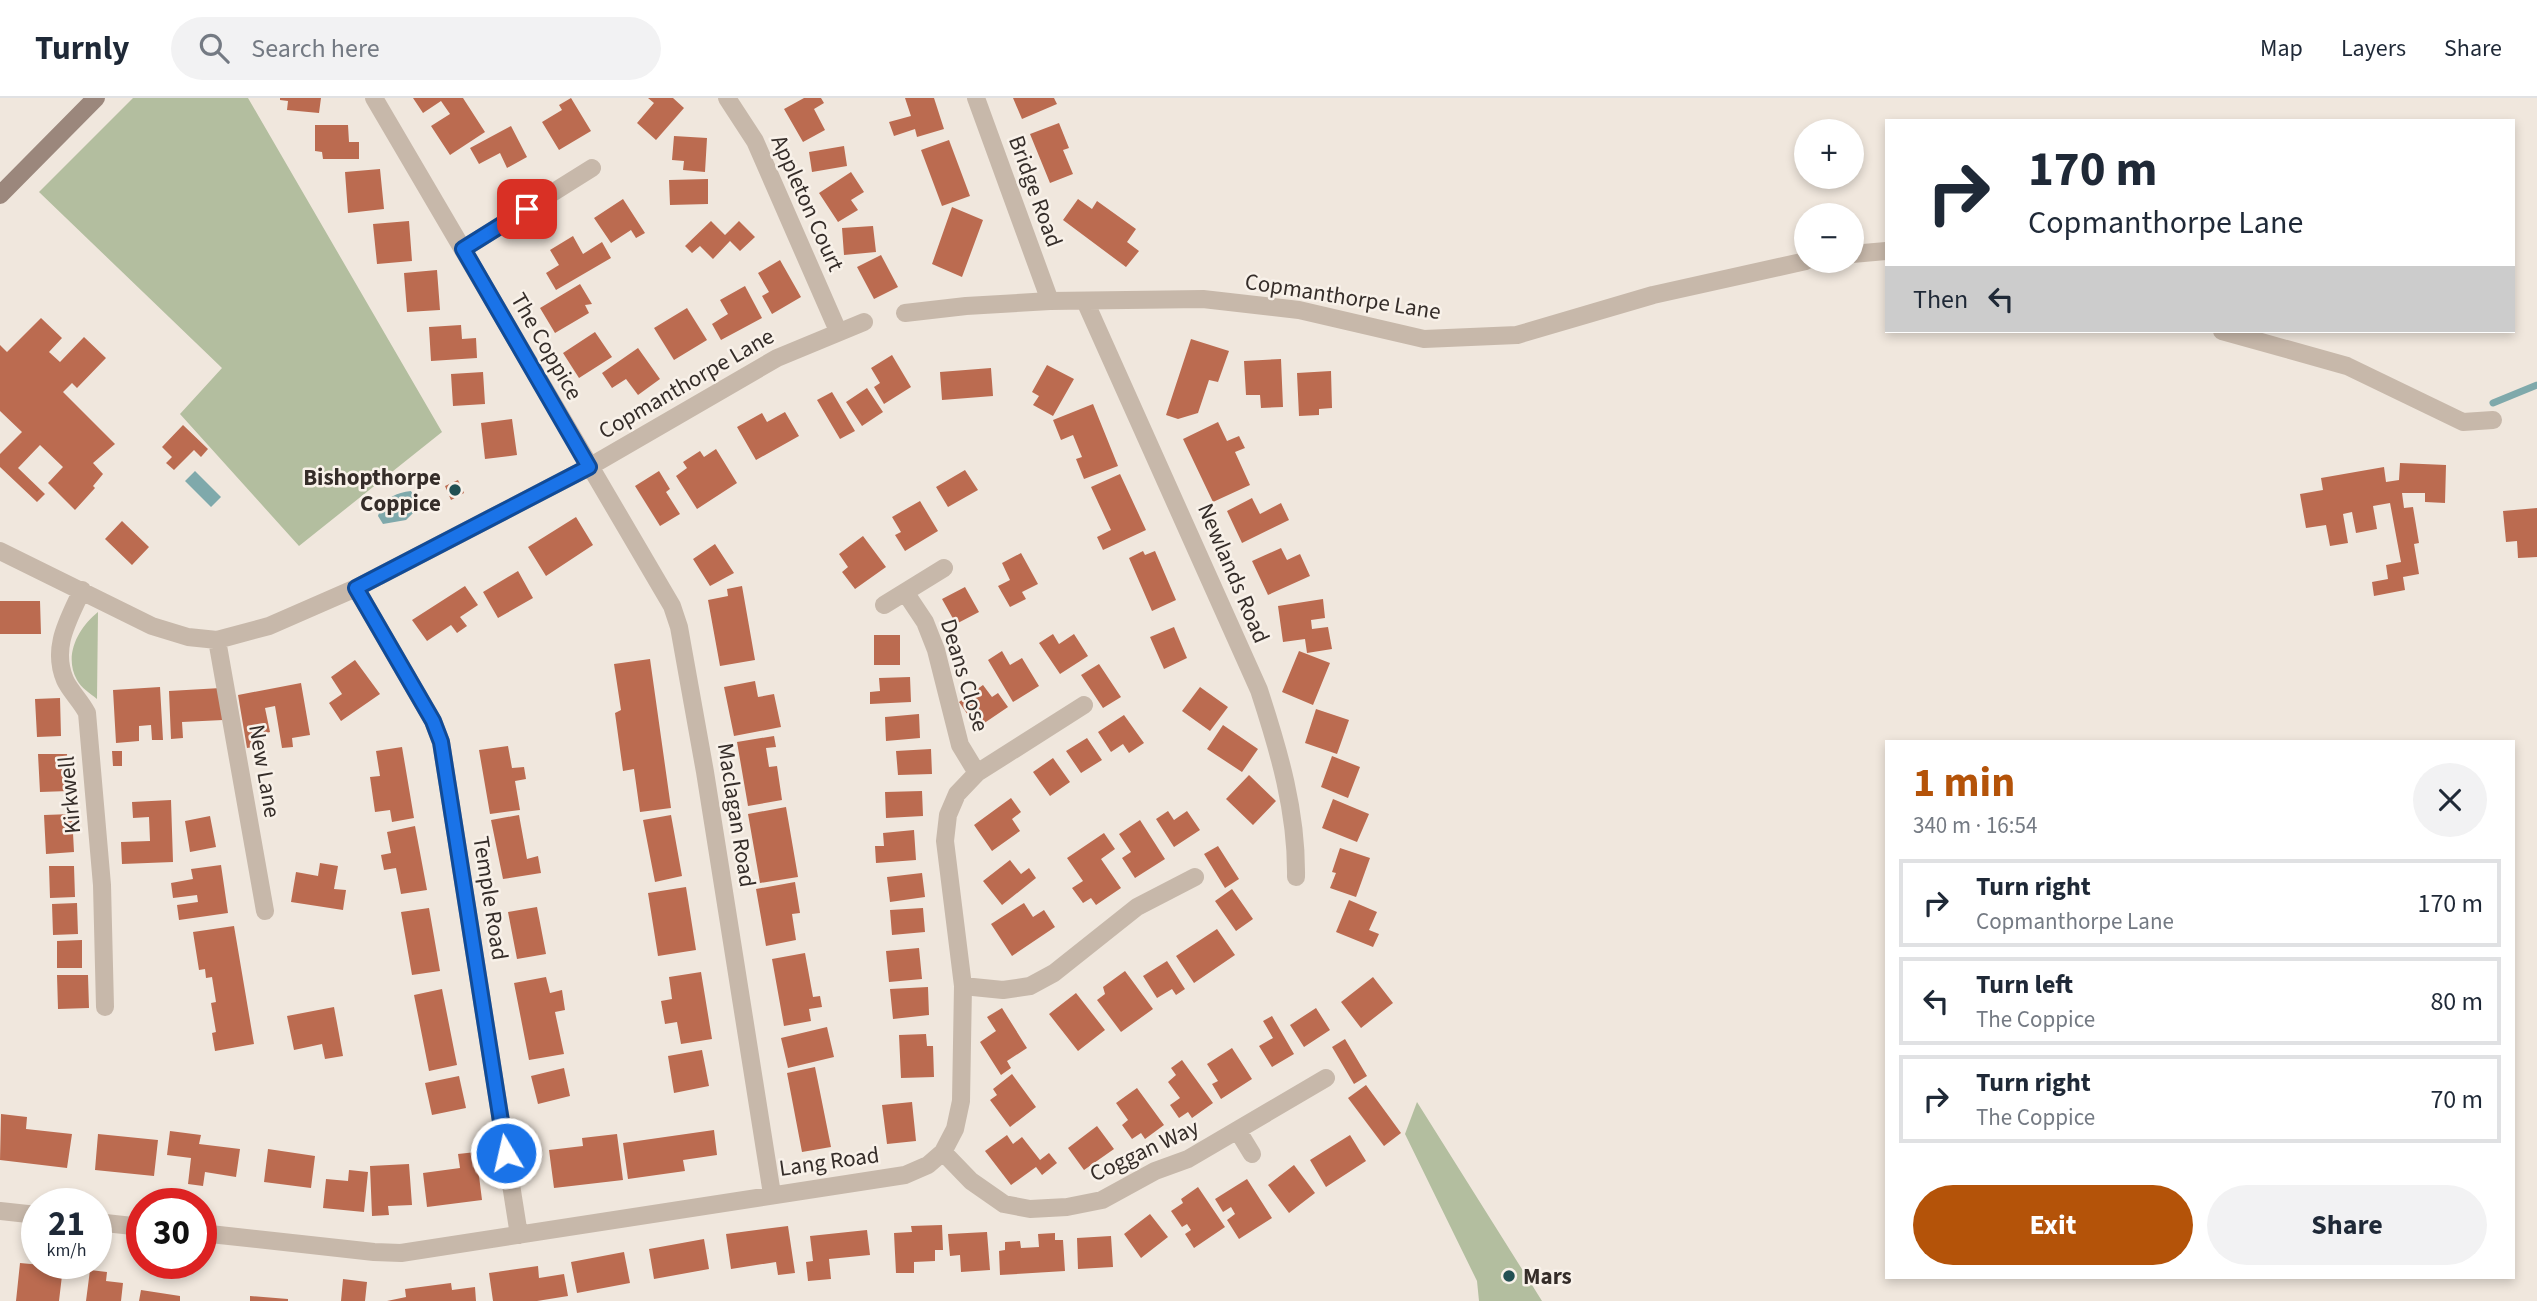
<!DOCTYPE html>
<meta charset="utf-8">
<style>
:root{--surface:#fff;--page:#f2f2f3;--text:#1f2937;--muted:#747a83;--line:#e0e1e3;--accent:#b45309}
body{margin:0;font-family:"Source Sans 3",sans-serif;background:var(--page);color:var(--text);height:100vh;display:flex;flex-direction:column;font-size:26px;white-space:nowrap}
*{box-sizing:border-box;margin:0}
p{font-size:23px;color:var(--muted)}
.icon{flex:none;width:38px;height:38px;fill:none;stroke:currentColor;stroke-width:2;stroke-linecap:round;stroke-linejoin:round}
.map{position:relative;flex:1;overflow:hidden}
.panel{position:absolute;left:1885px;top:642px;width:630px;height:539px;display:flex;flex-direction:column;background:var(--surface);border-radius:0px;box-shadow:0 4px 10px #0003}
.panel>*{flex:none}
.guide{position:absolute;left:1885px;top:21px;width:630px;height:214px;border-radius:0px;box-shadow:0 4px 10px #0003;background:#fff;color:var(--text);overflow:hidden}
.tools{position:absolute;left:1794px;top:21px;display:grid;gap:14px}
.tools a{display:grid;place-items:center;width:70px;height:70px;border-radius:50%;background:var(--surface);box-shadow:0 4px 10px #0003;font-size:35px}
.speed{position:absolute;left:21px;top:1090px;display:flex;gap:14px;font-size:35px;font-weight:700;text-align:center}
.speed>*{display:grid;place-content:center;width:91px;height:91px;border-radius:50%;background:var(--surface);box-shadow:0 4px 10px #0003;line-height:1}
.speed small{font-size:18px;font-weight:400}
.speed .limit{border:10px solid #d22;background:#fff;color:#111}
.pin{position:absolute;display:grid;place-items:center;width:60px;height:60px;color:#fff;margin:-30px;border-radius:14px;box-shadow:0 4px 10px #0006}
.me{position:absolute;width:77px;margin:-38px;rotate:351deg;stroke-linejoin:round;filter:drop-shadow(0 0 5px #0008)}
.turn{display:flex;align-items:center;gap:24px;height:147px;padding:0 28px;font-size:32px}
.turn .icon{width:91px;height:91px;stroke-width:2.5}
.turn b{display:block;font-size:49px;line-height:60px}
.then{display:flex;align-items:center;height:66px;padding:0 28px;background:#0003;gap:14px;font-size:26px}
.round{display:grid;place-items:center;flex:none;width:74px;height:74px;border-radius:37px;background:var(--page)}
.overview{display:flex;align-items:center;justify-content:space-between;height:119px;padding:0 28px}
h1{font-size:42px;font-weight:700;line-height:52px;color:var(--accent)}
.action{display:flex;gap:14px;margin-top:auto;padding:14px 28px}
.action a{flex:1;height:80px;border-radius:42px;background:var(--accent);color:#fff;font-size:28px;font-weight:700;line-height:80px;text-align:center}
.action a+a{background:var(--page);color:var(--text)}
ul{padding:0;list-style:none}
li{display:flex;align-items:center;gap:21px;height:88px;margin:0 14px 10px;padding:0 14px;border:4px solid var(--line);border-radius:0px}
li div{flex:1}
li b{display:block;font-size:26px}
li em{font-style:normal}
header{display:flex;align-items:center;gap:42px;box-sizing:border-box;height:98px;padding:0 35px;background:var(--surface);border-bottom:2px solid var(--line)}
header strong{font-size:33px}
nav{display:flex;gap:38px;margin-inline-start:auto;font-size:24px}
.search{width:490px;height:63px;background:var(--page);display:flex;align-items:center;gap:18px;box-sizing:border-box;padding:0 24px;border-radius:38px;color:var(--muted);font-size:26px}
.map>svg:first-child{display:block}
.green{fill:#b3be9f}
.water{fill:#7fa9ab}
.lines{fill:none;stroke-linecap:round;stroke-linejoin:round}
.stream{stroke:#7fa9ab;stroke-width:7}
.building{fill:#bb6b50}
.street{stroke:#c7b8aa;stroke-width:18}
.secondary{stroke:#9b877c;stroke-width:18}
.route-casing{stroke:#114b97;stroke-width:18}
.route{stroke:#1a73e8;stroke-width:12}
.poi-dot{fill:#225053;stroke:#f8f1e9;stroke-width:2.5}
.labels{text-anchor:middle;stroke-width:5;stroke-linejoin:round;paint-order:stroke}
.street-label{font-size:23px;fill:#352d29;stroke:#f8f1e9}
.poi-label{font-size:23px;font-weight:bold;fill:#352d29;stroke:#f8f1e9;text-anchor:end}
</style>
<header>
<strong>Turnly</strong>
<div class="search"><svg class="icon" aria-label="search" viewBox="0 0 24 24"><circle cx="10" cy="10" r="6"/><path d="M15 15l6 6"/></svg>Search here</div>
<nav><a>Map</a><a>Layers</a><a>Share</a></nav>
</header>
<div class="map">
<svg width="2537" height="1203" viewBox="0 0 2537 1203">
<rect width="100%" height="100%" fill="#f0e7dd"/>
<path class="green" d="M133,0h115l194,334 -143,114 -119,-132 42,-46 -183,-176z
M98,514l-1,87c-7,-6 -16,-11 -20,-19 -14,-25 2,-53 21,-68z
M1417,1004l125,199h-63l-2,-20 -72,-147z"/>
<path class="water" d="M195,373l26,26 -10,10 -26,-26z
M411,393l5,9v10l-10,10 -23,4 -5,-8c5,-17 16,-23 33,-25z"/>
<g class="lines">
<path class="stream" d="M2493,305l44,-18"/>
</g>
<path class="building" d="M280,0h41l-2,15 -32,-3 1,-9 -8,-1z
M413,0h50l22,34 -35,23 -19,-29 19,-12 -9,-13 -18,12z
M571,0l20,33 -32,19 -17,-28 20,-12 -3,-5z
M648,0h25l11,10 -28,32 -19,-17 17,-20z
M804,0h17l3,5 -10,6 11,21 -22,12 -19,-33z
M905,0h29l10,31 -27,8 -2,-8 -21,7 -5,-14 22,-6z
M1013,0h41l3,6 -35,15z
M1059,25l10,25 -6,2 10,24 -23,9 -20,-49z
M315,27h33l1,17h10v17h-36l-1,-7 -7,-1z
M511,28l16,31 -20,11 -7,-15 -21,11 -9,-16z
M674,38l33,2 -2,34 -22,-2 1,-9 -12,-1z
M949,42l21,56 -28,10 -21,-56z
M844,48l3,20 -35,6 -3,-20z
M380,71l4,40 -36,4 -3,-41z
M851,74l13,20 -13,8 7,10 -20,12 -19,-29z
M708,81v25l-38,1 -1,-25z
M623,101l22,34 -9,5 -5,-8 -20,13 -17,-25z
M1078,101l14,10 5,-8 39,28 -9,13 12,9 -13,16 -63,-47z
M952,109l31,13 -21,57 -30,-13z
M409,123l3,40 -35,3 -4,-40z
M711,123l14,14 14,-14 16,16 -15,14 -10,-10 -17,18 -13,-13 -8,7 -7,-7z
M873,128l3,26 -32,3 -2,-27z
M573,138l10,18 19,-12 9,16 -55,32 -10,-17 13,-8 -9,-15z
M881,157l17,32 -24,12 -17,-32z
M780,162l21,37 -29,17 -10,-18 7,-4 -11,-19z
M437,172l3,40 -33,2 -3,-39z
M580,186l12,20 -7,1 4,8 -34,20 -15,-25z
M745,188l17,32 -41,22 -9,-16 16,-10 -8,-14z
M687,210l20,32 -33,20 -20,-32z
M41,220l21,20 -13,14 11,10 24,-25 22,21 -29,30 -5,-5 -9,9 52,52 -22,19 10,11 -10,12 2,2 -20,22 -27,-27 15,-16 -23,-22 -22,23 27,26 -8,8 -37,-35v-13l22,-22 -22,-21v-66l7,7z
M461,227l1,14 14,-1 1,20 -46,3 -2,-34z
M595,234l17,25 -33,21 -16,-25z
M1191,241l38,12 -11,31 -9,-2 -11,33 -20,6 -12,-4z
M638,250l22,31 -22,16 -12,-16 -14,9 -10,-15z
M892,257l19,32 -27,17 -10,-17 6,-4 -9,-15z
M1281,261l2,48 -22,1 -1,-13h-14l-2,-34z
M1047,267l27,14 -21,37 -20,-11 6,-9 -7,-4z
M991,270l2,28 -51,4 -2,-28z
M1331,273l1,37 -13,1v6l-20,1 -2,-43z
M483,274l2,32 -32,2 -2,-32z
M867,290l16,24 -21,14 -16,-24z
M832,294l23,39 -15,8 -23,-39z
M1093,306l25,62 -34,13 -8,-20 6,-2 -9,-22 -12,5 -8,-20z
M785,314l14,24 -43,24 -19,-33 25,-14 5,9z
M512,321l5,36 -32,4 -4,-36z
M1218,324l9,19 12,-5 6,12 -10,4 15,33 -37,17 -30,-63z
M183,327l25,24 -7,8 -7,-7 -20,20 -8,-7 6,-6 -10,-10z
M716,351l21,34 -40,26 -21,-33 11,-8 -4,-6 17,-11 4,6z
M2400,365l46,2 -1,38 -20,-1v-9h-23l2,15 9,-1 6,36 -5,1 5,30 -16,3 2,13 -31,6 -2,-14 16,-3 -2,-14 15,-3 -11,-59 -17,3 4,23 -21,4 -4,-21 -9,2 5,29 -18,3 -4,-21 -20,3 -6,-34 23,-4 -2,-12 63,-11 2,15 13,-2z
M965,372l13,20 -30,17 -12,-20z
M659,373l11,18 -4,3 14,22 -20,12 -25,-40z
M1120,376l26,56 -43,20 -6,-13 14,-7 -20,-43z
M458,382l6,13 -13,7 -6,-14z
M1252,400l8,16 21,-11 8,17 -47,23 -15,-32z
M920,403l18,30 -33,20 -10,-16 6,-3 -9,-15z
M2537,410v49l-19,1 -1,-17 -11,1 -3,-31z
M576,419l17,28 -47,31 -18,-29z
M122,423l27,26 -17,18 -27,-26z
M863,438l23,31 -31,22 -13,-17 6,-5 -9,-13z
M715,446l19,29 -24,13 -17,-27z
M1281,450l6,12 13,-6 10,22 -42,19 -16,-34z
M1143,453l2,4 10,-4 21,49 -24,11 -23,-53z
M1021,455l17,31 -16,8 4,7 -16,8 -12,-21 12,-6 -8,-17z
M518,473l15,27 -35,20 -15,-26z
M465,488l13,19 -18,12 7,9 -10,7 -6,-8 -24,16 -15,-21z
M742,488l13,74 -35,6 -12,-66 20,-4 -1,-7z
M965,489l14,25 -23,12 -14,-25z
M1323,501l2,19 -14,2 1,9 16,-2 4,22 -25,4 -2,-14 -22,3 -5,-36z
M0,503h40l1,33h-41z
M1174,529l13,31 -23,11 -14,-32z
M1053,536l6,10 15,-10 14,22 -28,18 -21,-31z
M874,537h26v30h-26z
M1002,553l8,14 12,-7 17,28 -26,16 -25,-42z
M1299,553l31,12 -17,42 -31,-13z
M650,561l21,149 -31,4 -6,-43 -11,2 -8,-58 6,-3 -7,-46z
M355,562l25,34 -39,27 -12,-18 13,-9 -11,-17z
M1099,566l22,33 -18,11 -22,-33z
M910,579l1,25 -41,2v-12l10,-1 -1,-13z
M755,583l3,16 16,-3 7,33 -47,9 -10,-49z
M301,585l9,52 -18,3 1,9 -11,1 -7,-42 -10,2 5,24 -8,2 3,11 -18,3 -9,-53z
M983,587l9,12 6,-4 10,14 -31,21 -18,-26z
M160,589l3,53h-11l-1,-15 -12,1v15l-23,2 -3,-53z
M1200,589l28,20 -18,24 -28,-20z
M221,590l2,32 -41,2 1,16 -12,1 -2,-48z
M60,600l1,38 -24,1 -2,-38z
M1316,611l33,11 -12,34 -32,-11z
M919,616l1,24 -34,3 -1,-24z
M1124,617l20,28 -15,10 -6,-9 -12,8 -13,-20z
M1223,627l35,24 -16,23 -35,-23z
M774,638l2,11 -10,1 3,19 8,-1 5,34 -34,6 -11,-64z
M1087,640l15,22 -21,13 -15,-22z
M508,648l4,22 12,-1 2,12 -11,2 5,29 -30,4 -11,-64z
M402,649l12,71 -22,4 -2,-12 -15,2 -5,-35 10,-1 -4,-25z
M931,651l1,25 -34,1 -2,-24z
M112,653h10v15h-9z
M38,656h29l2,37 -29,1z
M1332,658l28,11 -12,31 -27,-11z
M1053,660l17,24 -20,14 -17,-24z
M1249,677l27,26 -23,24 -27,-26z
M922,693l1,25 -37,2 -1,-26z
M1011,700l10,14 -9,7 8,12 -28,20 -18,-26z
M1333,701l36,15 -12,28 -35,-14z
M171,702l2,62 -51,2 -1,-22 29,-1 -1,-24 -16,1 -1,-16z
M786,709l12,70 -38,6 -12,-69z
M1168,713l6,9 13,-9 13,19 -26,17 -18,-28z
M72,716l2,38 -28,2 -2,-39z
M519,717l8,44 11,-3 3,17 -38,6 -12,-59z
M671,717l11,61 -27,6 -12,-62z
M210,718l6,31 -26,5 -5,-31z
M1140,722l25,39 -30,19 -13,-20 9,-6 -12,-18z
M415,728l12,64 -26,4 -5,-26 -12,2 -3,-15 10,-2 -4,-21z
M914,732l2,30 -40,3 -1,-17h9l-1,-13z
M1104,735l11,16 -14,10 20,29 -25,17 -5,-7 -8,5 -11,-15 11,-7 -16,-23z
M1218,748l21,33 -14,9 -21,-34z
M1340,750l30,10 -14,39 -26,-9 6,-15 -4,-1z
M1010,762l11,14 8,-6 7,10 -34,27 -19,-24z
M320,765l18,3 -4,23 12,1 -3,20 -52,-8 5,-30 22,4z
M221,767l7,48 -49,7 -2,-15 21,-3 -1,-7 -24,3 -2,-15 22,-4 -2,-10z
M49,768h25l1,31 -25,1z
M922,775l3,24 -35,5 -3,-25z
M795,784l5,31 -8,1 4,26 -30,6 -10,-57z
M686,789l10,63 -38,6 -10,-63z
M1232,791l21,30 -17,12 -21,-30z
M1349,802l28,12 -8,18 10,4 -6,13 -37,-15z
M77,805l1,31 -25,1 -1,-31z
M1024,805l9,14 11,-7 11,17 -43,29 -21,-32z
M537,809l9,47 -29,5 -9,-47z
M429,810l11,63 -28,4 -11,-63z
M923,810l2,24 -33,3 -2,-25z
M234,828l20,118 -39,7 -3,-18 4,-1 -5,-29 5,-1 -4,-25 -6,1 -1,-9 -6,1 -6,-38z
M1217,831l18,26 -41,28 -18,-27z
M82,842v28h-25v-27z
M919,850l3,31 -33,3 -3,-31z
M805,855l8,44 7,-1 2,11 -13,2 2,12 -27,5 -12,-67z
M1167,863l18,28 -9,6 -4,-6 -15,9 -14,-22z
M1125,873l28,38 -32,23 -24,-32 8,-6 -2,-7z
M701,874l11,67 -31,5 -4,-22 -12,2 -4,-23 11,-2 -3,-22z
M57,877h31l1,33 -31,1z
M546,879l4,16 12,-3 3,20 -10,2 9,42 -35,6 -15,-77z
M1373,879l20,26 -32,25 -20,-26z
M928,889l1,28 -36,4 -3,-30z
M442,891l15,76 -28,6 -15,-76z
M1076,895l29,37 -27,21 -29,-37z
M334,909l9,49 -18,3 -3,-15 -28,6 -7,-34z
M1002,910l25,40 -20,13 4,7 -10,7 -21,-33 16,-11 -9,-14z
M1316,910l14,22 -26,17 -14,-22z
M1272,918l22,38 -22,13 -13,-21 14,-8 -10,-17z
M827,929l7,30 -46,11 -7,-30z
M926,936l1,12h6l1,31 -33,1 -2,-43z
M1345,941l22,37 -13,8 -22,-37z
M1232,950l20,31 -31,20 -9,-15 6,-3 -11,-17z
M702,952l7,36 -35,7 -6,-37z
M1182,962l31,43 -21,15 -4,-6 -9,6 -9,-13 10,-7 -12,-16 8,-7 -5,-7z
M815,969l16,80 -29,5 -15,-79z
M564,970l6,28 -32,8 -7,-28z
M1012,976l24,33 -26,20 -20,-27 7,-5 -4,-6z
M459,978l7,32 -34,7 -7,-32z
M1366,987l35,48 -17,13 -36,-48z
M1137,990l27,37 -19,14 -4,-6 -9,6 -10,-14 6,-5 -12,-17z
M912,1004l4,39 -29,3 -5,-39z
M1,1016l26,3 -1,12 46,5 -5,34 -67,-8z
M1097,1028l17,23 -30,21 -16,-22z
M714,1032l3,25 -34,5 2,11 -57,8 -5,-36z
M170,1033l31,4 -2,9 41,5 -4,28 -31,-5 -2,14 -15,-2 3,-26 -24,-3z
M98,1036l60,6 -4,36 -59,-6z
M617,1036l6,46 -69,8 -5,-38 34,-4 -1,-8z
M1007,1037l6,9 9,-7 18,23 9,-7 8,10 -15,12 -6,-8 -25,18 -26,-34z
M1350,1037l16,26 -40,26 -16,-27z
M268,1051l47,7 -4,32 -47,-6z
M476,1054l6,48 -55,7 -4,-34 37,-5 -2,-14z
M409,1066l3,41 -24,1 1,9 -17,1 -2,-50z
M1294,1067l21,28 -26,20 -21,-28z
M349,1072l19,2 -4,40 -41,-4 3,-29 22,2z
M1247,1081l25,39 -33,21 -12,-19 8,-6 -4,-7 -8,5 -8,-13z
M1198,1089l27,40 -31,21 -9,-14 6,-4 -4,-6 -5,3 -11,-16 12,-8 -2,-4z
M1150,1116l18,23 -27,21 -17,-24z
M942,1127l1,25h-8v11l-21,1v11h-18l-2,-40 18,-1 -1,-6z
M788,1128l7,47 -17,2 -2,-13 -45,7 -5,-35z
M867,1132l3,25 -41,4 2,20 -23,2 -2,-19 7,-1 -3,-25z
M987,1134l3,38 -29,2 -1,-17 -10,1 -2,-22z
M1055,1135v7h8l2,31 -65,4 -1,-24 6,-1v-8l15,-1 1,7 18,-1 -1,-13z
M1111,1138l2,31 -35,2 -1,-31z
M704,1141l5,30 -55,10 -5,-30z
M624,1154l6,31 -53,10 -6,-31z
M20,1165l43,4 -4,34h-43z
M538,1168l1,12 25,-4 4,22 -31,5h-44l-4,-28z
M90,1172l17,2 -1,9 17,2 -2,18h-35z
M343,1181l24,3 -2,19h-24z
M451,1185l1,7 23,-3 1,14h-89l19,-4 -1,-8z
M141,1192l39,6v5h-41z
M250,1198l38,3v2h-38z"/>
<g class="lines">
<path class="street" d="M374,0l298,508 7,21 26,145 67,422
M727,0l28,43 83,190
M976,0l74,203
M463,151l129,-81
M1852,156l34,-3
M1085,203l174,389c20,61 38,122 37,187
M905,215l61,-7 84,-5 153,-2 96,11 125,29 93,-4 136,-40 153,-34
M2222,233l125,35 116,56 30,-2
M0,453l152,75 36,11 29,3 52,-14 87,-38 233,-121 188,-109 87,-36
M356,490l77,133 8,21 78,493
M82,492c-13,29 -31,57 -17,90 5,11 16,21 22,33l15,172 3,122
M905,494l20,30 11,28 24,95 17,28
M884,507l60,-37
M217,542l48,271
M963,888l40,4 27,-4 24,-13 83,-66 58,-30
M1238,1033l14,23
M943,1054l28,29 33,23 26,5 37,-2 35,-7 53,-29 33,-12 138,-81
M0,1113l37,4
M96,1124l46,5
M201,1135l173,19 27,1 504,-78 23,-10 15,-13 12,-23 6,-28 2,-115 -18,-145 3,-26 9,-21 20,-21 107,-68"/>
<path class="secondary" d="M0,97l96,-97"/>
</g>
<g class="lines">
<g class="route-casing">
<path id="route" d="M506,1055l-65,-411 -8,-21 -77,-133 233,-121 -126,-218 64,-40"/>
</g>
<use href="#route" class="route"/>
</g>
<g class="poi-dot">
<circle cx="455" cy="392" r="7"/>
<circle cx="1509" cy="1178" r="7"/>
</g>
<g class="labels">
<g class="street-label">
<text transform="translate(1036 93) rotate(70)" y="8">Bridge Road</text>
<text transform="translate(808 105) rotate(66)" y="8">Appleton Court</text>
<text transform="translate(1343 198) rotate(9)" y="8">Copmanthorpe Lane</text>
<text transform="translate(547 248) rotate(60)" y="8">The Coppice</text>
<text transform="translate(686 285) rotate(-30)" y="8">Copmanthorpe Lane</text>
<text transform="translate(1234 475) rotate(67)" y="8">Newlands Road</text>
<text transform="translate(965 577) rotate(73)" y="8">Deans Close</text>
<text transform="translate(265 673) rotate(80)" y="8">New Lane</text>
<text transform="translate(69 697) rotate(-95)" y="8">Kirkwell</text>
<text transform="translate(737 717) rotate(81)" y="8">Maclagan Road</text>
<text transform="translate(491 800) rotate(81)" y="8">Temple Road</text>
<text transform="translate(1144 1052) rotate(-25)" y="8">Coggan Way</text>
<text transform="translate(829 1063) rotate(-8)" y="8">Lang Road</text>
</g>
<g class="poi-label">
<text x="441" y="387">Bishopthorpe<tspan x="441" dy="26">Coppice</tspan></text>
<text x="1523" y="1186" text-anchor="start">Mars</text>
</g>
</g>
</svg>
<div class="tools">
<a>+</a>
<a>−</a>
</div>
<div class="speed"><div>21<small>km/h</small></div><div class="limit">30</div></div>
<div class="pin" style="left:527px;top:111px;background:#d93025"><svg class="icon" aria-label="arrive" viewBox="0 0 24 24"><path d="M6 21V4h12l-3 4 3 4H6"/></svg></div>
<svg class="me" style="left:506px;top:1055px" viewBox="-20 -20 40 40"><circle r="17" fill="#1a73e8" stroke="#fff" stroke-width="3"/><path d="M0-11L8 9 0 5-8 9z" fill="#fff"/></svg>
<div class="guide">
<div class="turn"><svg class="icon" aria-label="right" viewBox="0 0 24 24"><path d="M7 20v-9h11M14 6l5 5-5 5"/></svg><div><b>170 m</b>Copmanthorpe Lane</div></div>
<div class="then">Then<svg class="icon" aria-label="left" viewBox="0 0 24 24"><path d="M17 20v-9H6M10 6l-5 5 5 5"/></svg></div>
</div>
<section class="panel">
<div class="overview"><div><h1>1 min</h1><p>340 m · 16:54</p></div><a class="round"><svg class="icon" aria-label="close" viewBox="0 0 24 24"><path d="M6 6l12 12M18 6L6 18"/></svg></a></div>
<ul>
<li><svg class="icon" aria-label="right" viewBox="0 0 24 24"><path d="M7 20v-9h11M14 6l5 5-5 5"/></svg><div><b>Turn right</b><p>Copmanthorpe Lane</p></div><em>170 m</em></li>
<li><svg class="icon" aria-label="left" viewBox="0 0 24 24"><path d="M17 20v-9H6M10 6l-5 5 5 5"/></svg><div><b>Turn left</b><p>The Coppice</p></div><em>80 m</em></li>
<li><svg class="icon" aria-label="right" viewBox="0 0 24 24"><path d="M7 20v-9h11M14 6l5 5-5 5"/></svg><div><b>Turn right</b><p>The Coppice</p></div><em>70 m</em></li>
</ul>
<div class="action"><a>Exit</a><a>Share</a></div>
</section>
</div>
